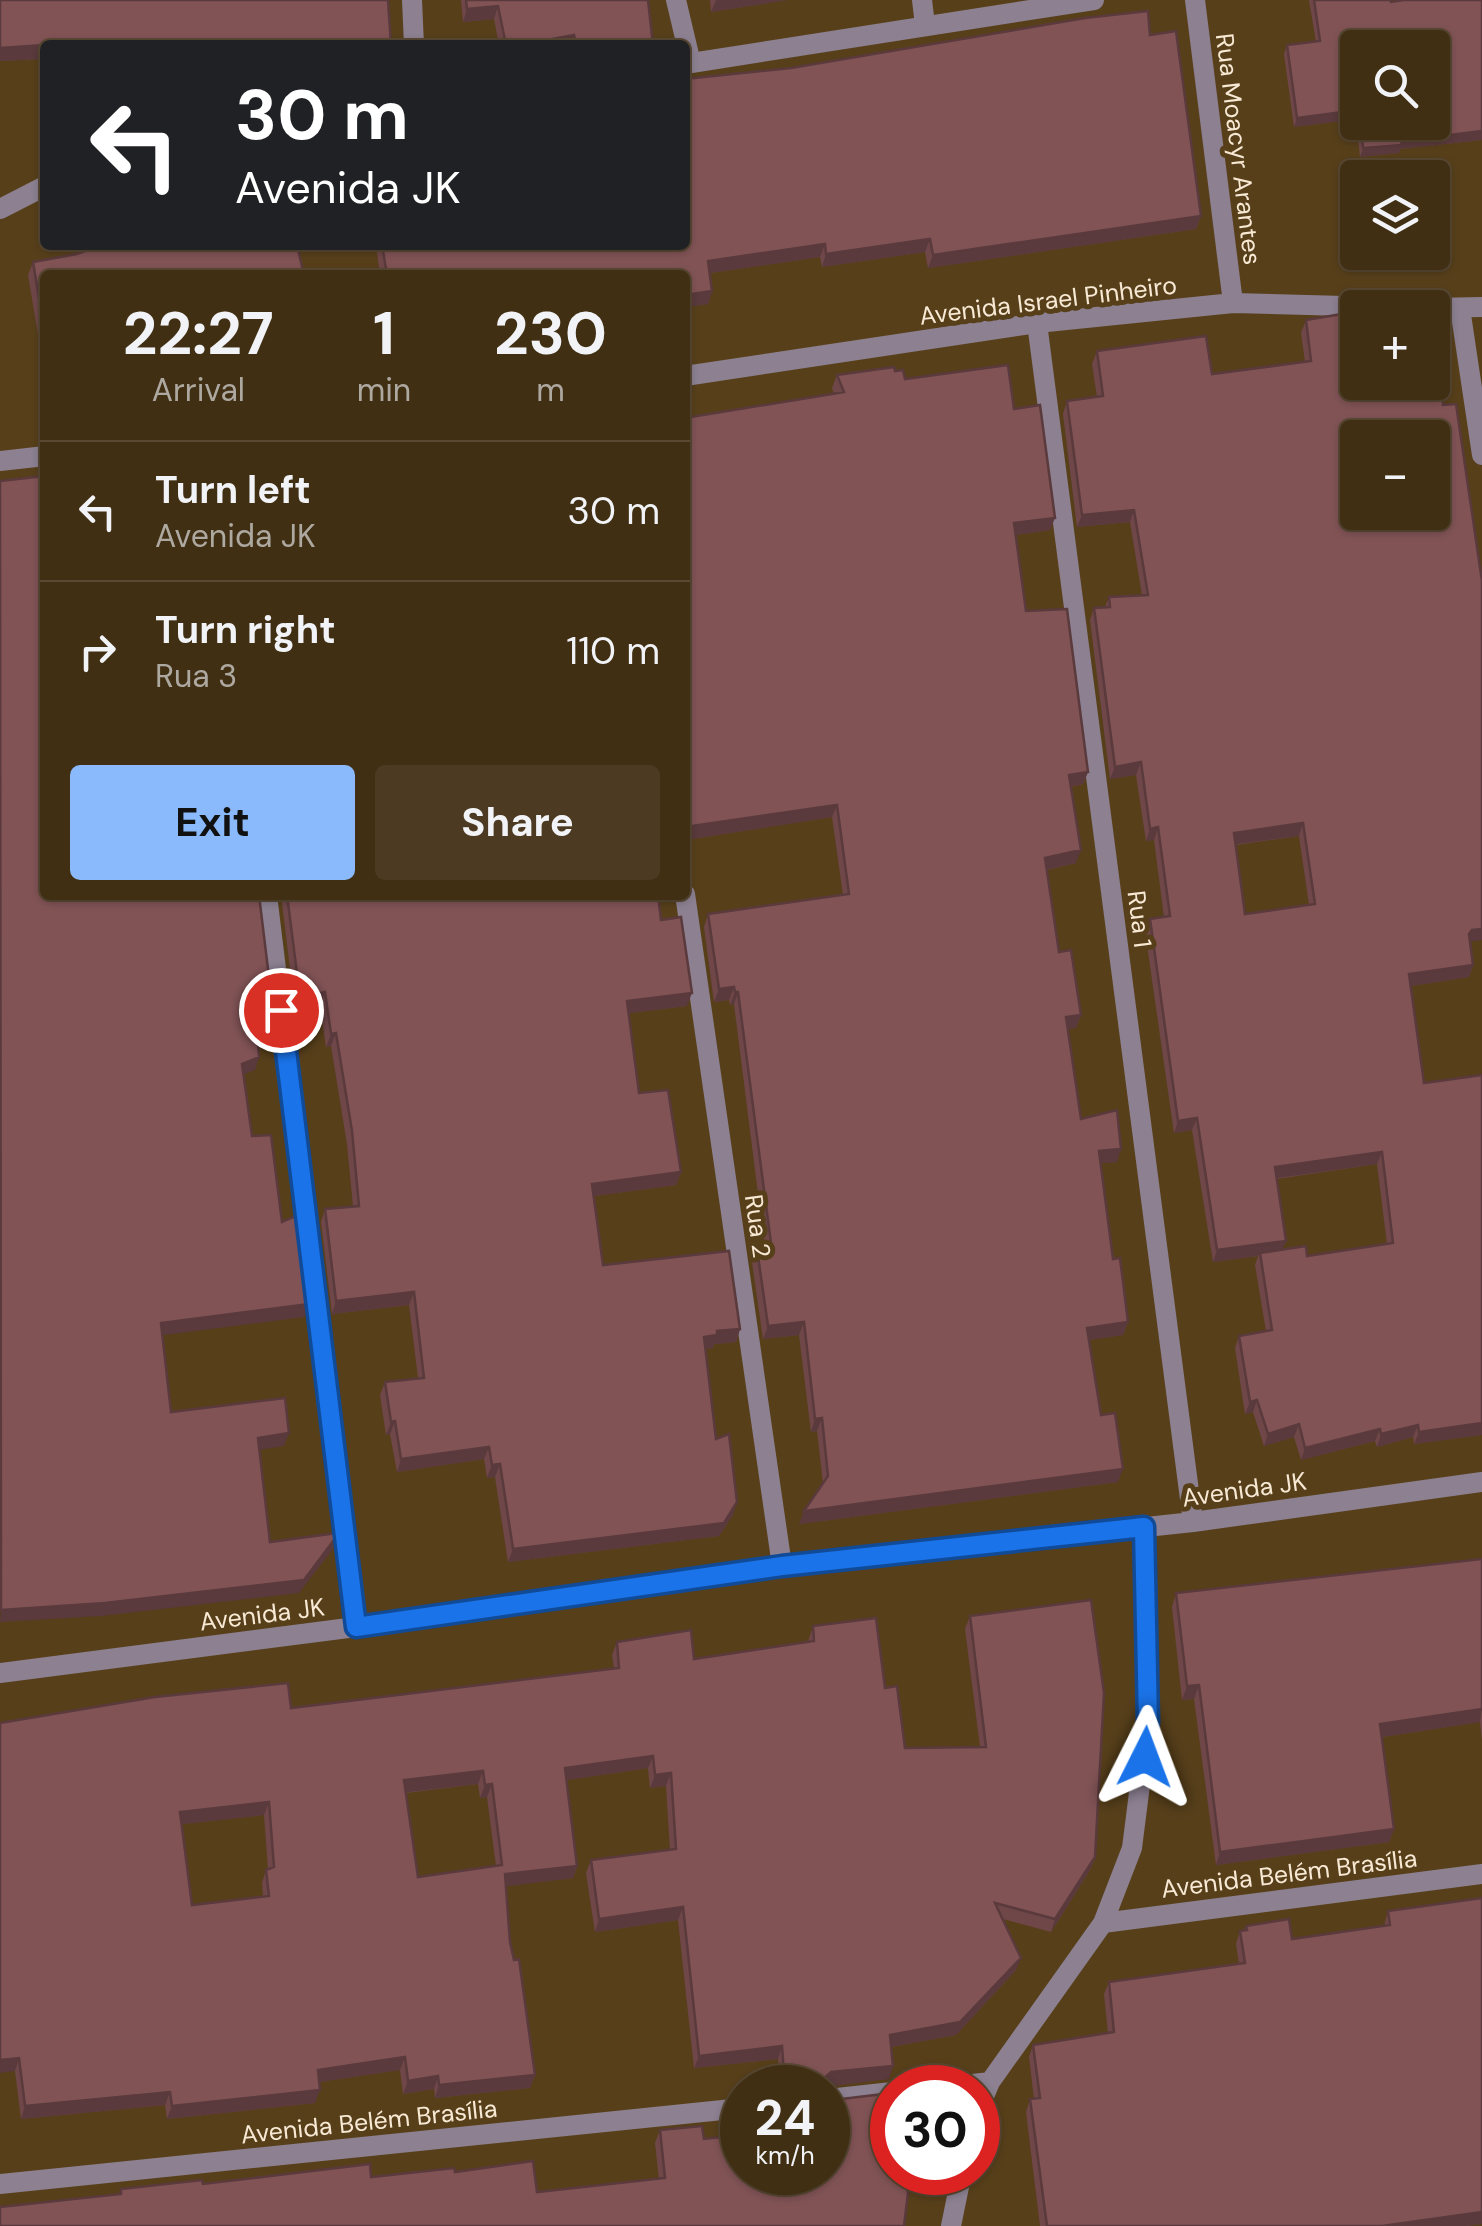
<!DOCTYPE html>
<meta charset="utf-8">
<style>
:root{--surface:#412f14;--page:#4c3b22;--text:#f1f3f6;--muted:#aea9a0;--line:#5a4a34;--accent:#8abafc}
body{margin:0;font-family:"DM Sans",sans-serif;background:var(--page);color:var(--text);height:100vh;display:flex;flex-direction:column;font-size:38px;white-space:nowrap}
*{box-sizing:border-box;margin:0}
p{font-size:32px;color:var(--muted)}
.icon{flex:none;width:55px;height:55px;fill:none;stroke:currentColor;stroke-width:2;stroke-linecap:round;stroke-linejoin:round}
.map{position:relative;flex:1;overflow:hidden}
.details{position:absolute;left:40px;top:270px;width:650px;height:630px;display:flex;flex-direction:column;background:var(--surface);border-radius:10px;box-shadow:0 2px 8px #0004,0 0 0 2px var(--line)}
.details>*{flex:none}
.banner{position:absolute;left:40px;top:40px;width:650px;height:210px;border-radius:10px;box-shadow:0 2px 8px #0004,0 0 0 2px var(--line);background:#202124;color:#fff;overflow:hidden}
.buttons{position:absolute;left:1340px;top:30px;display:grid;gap:20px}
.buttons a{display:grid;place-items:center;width:110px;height:110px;border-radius:10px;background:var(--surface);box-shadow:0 2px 8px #0004,0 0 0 2px var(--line);font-size:50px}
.speed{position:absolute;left:720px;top:2065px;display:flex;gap:20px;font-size:50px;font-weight:700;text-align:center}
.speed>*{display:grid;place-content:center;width:130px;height:130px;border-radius:50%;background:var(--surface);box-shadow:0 2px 8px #0004,0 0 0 2px var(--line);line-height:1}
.speed small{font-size:25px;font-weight:400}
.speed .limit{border:15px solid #d22;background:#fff;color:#111}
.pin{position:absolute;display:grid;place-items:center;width:85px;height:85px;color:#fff;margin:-42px;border:5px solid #fff;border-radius:50%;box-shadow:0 2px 10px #0007}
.me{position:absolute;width:110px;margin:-55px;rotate:3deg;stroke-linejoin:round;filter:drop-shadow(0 0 8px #0008)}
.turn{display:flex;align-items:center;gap:35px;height:210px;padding:0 30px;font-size:45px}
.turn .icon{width:130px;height:130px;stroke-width:2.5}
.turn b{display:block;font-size:70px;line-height:85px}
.eta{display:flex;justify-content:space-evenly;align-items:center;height:170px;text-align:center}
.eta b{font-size:60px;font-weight:700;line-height:70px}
.cta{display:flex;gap:20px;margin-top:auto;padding:20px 30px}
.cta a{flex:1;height:115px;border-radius:10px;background:var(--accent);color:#111;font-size:40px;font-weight:700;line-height:115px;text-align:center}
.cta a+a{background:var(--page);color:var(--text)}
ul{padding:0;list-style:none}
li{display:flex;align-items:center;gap:30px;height:140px;padding:0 30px;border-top:2px solid var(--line)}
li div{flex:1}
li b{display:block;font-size:38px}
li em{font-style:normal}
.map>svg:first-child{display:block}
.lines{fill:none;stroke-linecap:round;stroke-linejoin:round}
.minor{stroke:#8c8091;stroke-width:20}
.wall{fill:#6f4749;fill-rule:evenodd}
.shaded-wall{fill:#5a3a3c}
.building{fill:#815355;stroke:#5a3a3c;stroke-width:2.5;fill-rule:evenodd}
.route-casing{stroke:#114b97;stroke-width:25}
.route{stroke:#1a73e8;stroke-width:18}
.labels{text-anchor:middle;stroke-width:10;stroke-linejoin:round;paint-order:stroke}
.street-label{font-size:25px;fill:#f8e9d5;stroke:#573f1a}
</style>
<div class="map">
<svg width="1482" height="2226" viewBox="0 0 1482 2226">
<rect width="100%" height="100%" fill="#573f1a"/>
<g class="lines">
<path class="minor" d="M412,0l2,45
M676,0l15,63
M922,0l3,25
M1195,0l38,303
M685,64l409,-64
M0,209l45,-23
M1432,308l50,-1
M1460,308l22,147
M1037,323l156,1199
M685,376l352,-53 196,-20 186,5
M0,461l45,-5
M685,894l97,672
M267,895l89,732
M0,1673l356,-46 426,-61 411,-44 289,-40
M1103,1923l379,-49
M938,2088l52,-6
M828,2099l64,-7
M978,2111l12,-29 113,-159 29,-75 16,-126 -4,-195
M0,2184l742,-76
M951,2226l11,-54"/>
</g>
<path class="wall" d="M0,0l45,45v86l-4,-72 -41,2z
M461,0h187l5,45h-154l-5,-26 -31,3z
M710,0h77l-76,12z
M1309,0h81l1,2 13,-2h78v140l-82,9 -1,4 -39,4 -4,-38 -62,8 -10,-73 3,-9 29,-3zM1358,48h74v74h-74z
M1150,35l51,181 -5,13 -268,39 -3,-16 -103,15 -2,-10 -110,16 2,18 -4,13 -23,3v-32h-305l-4,-30h309z
M77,254l-32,21v101l-17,-101 5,-13z
M1306,320l164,622 3,23 -4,12 -58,9 13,97 58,-8v360l-68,9 -1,-7 -36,10 -2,-6 -74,19 -7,-23 -30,9 -11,-34 -8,2 -10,-66 4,-12 27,-5 -11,-66 3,-9 -45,6 -21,-132 -18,3 -29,-202 5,-12 14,-2 -10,-77 -8,1 -10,-66 -26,4 -20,-159 4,-12 11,-1 4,-10 33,-2 -12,-73 -53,5 -14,-113 4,-13 30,-4 -5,-33 5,-13 115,23 93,-12 -4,-29zM1299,836l10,69 -64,9 -9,-69zM1377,1164l10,80 -80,12 -25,-7 -5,-70z
M895,371l10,8 109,30 36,121 -34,5 10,76 62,161 -5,12 -12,3 5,76 -29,7 12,82 22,63 -5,13 -9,1 14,90 36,43 -16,1 12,96 15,63 -5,13 -34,5 12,75 17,67 -319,42 24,-41 -6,-52 -6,1 -12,-97 -36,4 -11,-77 5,-13h8l-31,-245 -4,1 -1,-5 -15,2 -10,-75 4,-13 135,-19 -11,-78 -147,23v-422l149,-24 -2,-6 5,-13z
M281,895h377l3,25 26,86 -58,7 10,80 42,79 -5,13 -82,11 9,69 137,64 -4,13 -22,2 -1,4 -8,1 11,90 17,76 -14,21 -211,26 -13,-85 -8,1 -3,-19 -87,13 -7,-38 -4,1 -6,-40 5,-13 33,-4 -9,-73 -77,9 -11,-92 4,-13 28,-3 -6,-62 -16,-98 -5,1 -6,-42 -25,5z
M1482,1559v182l-2,-19 -98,15 12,92 -5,13 -173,23 -22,-166 -12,1 -10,-93 4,-14z
M970,1616l125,241 -5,13 -39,62 -48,-13 13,51 -60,65 -65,12 -2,32 -63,6 -2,3h-44l-2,-29 -84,9 -16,-148 -83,12 -9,-59 5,-13 79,-10 -4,-64 -16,2 -2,-20 -81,12 10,86 -4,12 -67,8 4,56 25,133 -5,13 -95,10 -1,-9 -31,5 -3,-24 -81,12 -4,21 -148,16 -2,-14 -144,14 -6,-48 -15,-348 291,-15 323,-40 -2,-13 5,-13 77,17 114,-17 5,-16 72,62 20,60 75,-1 -15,-118zM478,1784l2,14 7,-1 9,69 -78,11 -12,-84zM264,1815l4,54 -2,1 -4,13 1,13 -71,9 -10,-81z
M1482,1898v326l-17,2h-425l-14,-114 4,-13h4l-5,-42 4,-12 75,-12 -4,-39 5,-12 130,-18 -3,-20 4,-13h4l2,-5 46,13 92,-13 4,-15z
M660,2130l44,9 204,54 -789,1 2,-5 82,-5 168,-7 84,-5 82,20 122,-13 -4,-36z"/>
<path class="shaded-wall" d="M716,0h71l-76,12z
M498,6l-4,13 -31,3 4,-13z
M574,35l-4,10h-49z
M45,46l-4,13 -41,2v-13z
M1358,110l-2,9 -62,8 3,-9z
M1482,131v9l-82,9 -1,4 -39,4 3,-9 38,-7z
M1201,216l-5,13 -268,39 5,-13z
M930,239l-5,13 -103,15 4,-13z
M825,244l-5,13 -117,17 5,-13z
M712,291l-4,13 -23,3v-12z
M1134,510l-4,12 -53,5 5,-12z
M1055,518l-5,12 -41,6 5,-13z
M1141,762l-5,13 -26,4 5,-12z
M1088,772l-5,12 -19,4 5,-13z
M837,805l-5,12 -147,23v-13z
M1303,823l-4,13 -69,9 4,-12z
M1158,827l-4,13 -8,1 4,-12z
M1081,850l-5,13 -35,8 4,-13z
M1482,929v11l-14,2 1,-8 3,-4z
M1473,965l-4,12 -64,10 4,-13z
M734,987l-5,13 -15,2 5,-13z
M325,992l-5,13 -25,5 5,-13z
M735,992h3l-4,12 -4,1z
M692,993l-5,13 -64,8 4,-13z
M272,1002l-4,13 -18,3 5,-13z
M1081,1015l-5,13 -15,2 5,-13z
M336,1033l-5,13 -5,1 5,-13z
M259,1057l-4,13 -18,7 5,-13z
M1197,1118l-5,12 -18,3 4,-12z
M1121,1149l-4,13 -22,2 4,-13z
M1382,1152l-5,12 -106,15 4,-12z
M681,1172l-5,13 -89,12 5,-13z
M1286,1241l-5,12h-21l-2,3 -45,6 4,-12z
M414,1292l-5,13 -77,9 4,-13z
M309,1304l-5,13 -148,19 5,-13z
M804,1322l-5,13 -36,4 5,-13z
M1128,1322l-5,13 -40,6 4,-13z
M740,1329l-4,13 -22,2 -1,4 -14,2 5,-13 13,-6z
M1257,1400l-4,12 -8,2 5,-12z
M822,1418l-5,13 -6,1 4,-13z
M395,1421l-5,13 -4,1 5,-13z
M1482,1423v12l-68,9 5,-12z
M1299,1424l-5,13 -30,9 4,-12z
M1418,1425l-5,12 -36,10 4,-13z
M1380,1429l-5,12 -74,19 4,-12z
M289,1433l-5,13 -31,5 5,-13z
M489,1447l-5,12 -87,13 4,-13z
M500,1464l-5,13 -8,1 5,-13z
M1123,1469l-5,13 -319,42 5,-13z
M737,1502l-4,13 -14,21 -211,26 5,-13z
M337,1536l-4,13 -34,44 -198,23 -101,6 1,-12z
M1199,1685l-5,14 -12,1 5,-14z
M1482,1709l-2,13 -105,16 5,-14z
M653,1756l-5,12 -87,13 4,-13z
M483,1771l-5,13 -78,9 4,-13z
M671,1773l-5,13 -16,2 5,-13z
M492,1784l-5,13 -7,1 5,-13z
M269,1802l-5,13 -89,10 5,-13z
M1394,1829l-5,13 -173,23 4,-13z
M1095,1857l-5,13 -39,62 4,-13z
M577,1866l-4,12 -73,9 5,-13z
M683,1907l-5,13 -83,12 4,-13z
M1021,1958l-5,12 -60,65 -71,13 5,-13z
M782,2046l-4,13 -84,9 5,-12z
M405,2057l-5,13 -87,13 5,-13z
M19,2058l-4,13 -15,2v-13z
M893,2066l-4,13 -71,9 2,-6 11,-10z
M535,2075l-5,13 -95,10 4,-13z
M438,2076l-4,13 -31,5 5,-13z
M320,2090l-5,13 -148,16 5,-13z
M170,2092l-5,13 -144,14 4,-13z
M1482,2212v12l-17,2h-83z"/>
<path class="building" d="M0,0h388l3,45h-346l-45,3z
M466,0h182l5,45h-77l-2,-10 -53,10h-15l-8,-39 -31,3z
M1314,0h76l1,2 13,-2h78v131l-81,10 1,4 -39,3 -2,-26h71v-74h-74v62l-61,8 -10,-73 33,-4z
M1148,11l2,24 26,-4 25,185 -268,39 -3,-16 -104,15 -1,-10 -117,17 4,30 -27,4v-20h-233l-1,-4 -20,4h-44l-5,-30h303v-166l106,-11 294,-50z
M101,245h196l7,30h-259v59l-12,-72 44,-8z
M1342,314l1,6 15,-2v64h74v-14l4,25 6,-1 1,13 13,-1 26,177v348l-10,1 -3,4 4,31 -64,9 15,109 58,-8v348l-63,9 -1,-7 -37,9 -1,-5 -75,19 -6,-24 -31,10 -11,-34 -7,2 -11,-66 33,-6 -12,-77 46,-7 1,10 86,-13 -11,-91 -107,15 11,74 -69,9 -20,-132 -19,3 -28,-202 20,-3 -12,-89 -8,2 -9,-67 -26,5 -21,-159 16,-1 -1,-10 39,-2 -14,-85 -52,5 -15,-114 36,-5 -6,-45 109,-15 6,38 99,-13 -5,-41zM1358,438h74v74h-74zM1303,823l12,81 -70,10 -11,-81z
M1008,365l6,44 26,-4 15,113 -41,5 12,88 41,-2 21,163 -19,3 12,75 -36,8 14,94 12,-2 10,65 -15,2 15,102 36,-9 4,39 -22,2 14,108 7,-1 8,64 -41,6 14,87 14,-2 8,56 -319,42 24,-35 -6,-58 -7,1 -11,-97 -36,4 -11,-77 13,-1 1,-5 -33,-251h-3l-1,-5 -15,2 -11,-75 141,-20 -12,-89 -152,22v-142h3l-3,-19v-248l159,-26 -7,-17 57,-8 1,4 8,-1 2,9z
M45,476v419h214l13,107 -17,3 4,52 -17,7 10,72 19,-1 11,87 16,-7 11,89 -148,19 10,89 114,-14 4,35 -31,5 12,104 67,-9v3l-33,44 -199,23 -104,7 -1,-1129z
M287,895h371l3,25 20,-3 11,76 -65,8 12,92 29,-3 13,82 -89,12 11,81 126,-14 11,78 -23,2v4l-13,2 12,102 13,-5 8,68 -13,21 -211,26 -13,-85 -8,1 -3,-18 -88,12 -6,-38 -4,1 -6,-40 39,-4 -10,-86 -78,9 -11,-92 34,-3 -7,-75 -16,-98 -5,1 -6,-42 -25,5z
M1482,1559v150l-102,15 14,105 -174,23 -21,-167 -12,1 -11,-93z
M1091,1600l13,93 -9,164 -40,62 -60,-16 26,55 -61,64 -70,13 3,31 -62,6 -11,10 1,6h-36l-3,-42 -83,10 -16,-149 -84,12 -8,-59 85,-11 -5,-76 -16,2 -2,-19 -88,12 12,98 -72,8 5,68 4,18 5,-1 16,116 -96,10 -1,-9 -30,5 -3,-24 -87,13 2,20 -148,16 -2,-14 -145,14 -6,-48 -19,2v-337l155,-26 133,-14 3,25 328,-40 -2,-26 74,-12 3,29 120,-18 -1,-15 63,-8 9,70 12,-2 8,62 81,-1 -16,-131zM483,1771l2,14 7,-1 10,81 -84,12 -14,-97zM269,1802l5,65 -8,3 3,26 -77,9 -12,-93z
M1482,1898v314l-100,14h-335l-17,-127 10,-1 -7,-53 81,-13 -5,-50 136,-19 -5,-32 7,-1 -1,-4 43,-7 3,20 98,-14 -2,-14z
M892,2093v79h13l3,21 -4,33h-904v-19l121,-13v-5l81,-9 1,4 167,-20 1,13 83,-9 1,4 78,-11 4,31 128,-14 -5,-48 42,-4 2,13 38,-4v37h86v-75l5,3z"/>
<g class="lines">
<g class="route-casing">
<path id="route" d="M281,1010l75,617 426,-61 362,-39 4,195 -3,35"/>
</g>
<use href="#route" class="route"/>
</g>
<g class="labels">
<g class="street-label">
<text transform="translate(1239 149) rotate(83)" y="9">Rua Moacyr Arantes</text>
<text transform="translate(1048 300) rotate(-7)" y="9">Avenida Israel Pinheiro</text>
<text transform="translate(1140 919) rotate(83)" y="9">Rua 1</text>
<text transform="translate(758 1226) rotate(82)" y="9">Rua 2</text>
<text transform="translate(1244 1489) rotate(-8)" y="9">Avenida JK</text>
<text transform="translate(262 1614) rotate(-7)" y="9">Avenida JK</text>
<text transform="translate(1289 1873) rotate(-7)" y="9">Avenida Belém Brasília</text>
<text transform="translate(369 2121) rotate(-6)" y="9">Avenida Belém Brasília</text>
</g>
</g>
</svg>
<div class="buttons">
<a><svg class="icon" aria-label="search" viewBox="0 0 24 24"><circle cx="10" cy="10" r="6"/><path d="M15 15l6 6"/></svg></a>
<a><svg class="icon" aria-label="layers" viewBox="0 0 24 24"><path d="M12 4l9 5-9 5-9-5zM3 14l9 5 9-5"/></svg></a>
<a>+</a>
<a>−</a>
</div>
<div class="speed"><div>24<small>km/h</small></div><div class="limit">30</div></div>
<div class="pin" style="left:281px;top:1010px;background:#d93025"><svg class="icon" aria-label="arrive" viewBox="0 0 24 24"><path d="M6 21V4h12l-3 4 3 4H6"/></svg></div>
<svg class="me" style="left:1145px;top:1757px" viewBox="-20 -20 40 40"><path d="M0-17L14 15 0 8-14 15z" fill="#1a73e8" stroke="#fff" stroke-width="4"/></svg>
<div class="banner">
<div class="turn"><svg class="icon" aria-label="left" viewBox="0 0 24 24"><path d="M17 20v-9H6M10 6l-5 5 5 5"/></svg><div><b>30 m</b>Avenida JK</div></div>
</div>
<section class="details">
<div class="eta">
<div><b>22:27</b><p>Arrival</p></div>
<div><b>1</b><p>min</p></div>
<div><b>230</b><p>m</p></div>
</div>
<ul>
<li><svg class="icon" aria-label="left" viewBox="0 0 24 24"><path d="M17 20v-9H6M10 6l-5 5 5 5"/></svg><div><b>Turn left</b><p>Avenida JK</p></div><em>30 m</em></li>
<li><svg class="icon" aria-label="right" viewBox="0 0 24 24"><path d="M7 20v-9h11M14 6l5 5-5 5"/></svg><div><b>Turn right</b><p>Rua 3</p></div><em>110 m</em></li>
</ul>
<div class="cta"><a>Exit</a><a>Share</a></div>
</section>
</div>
